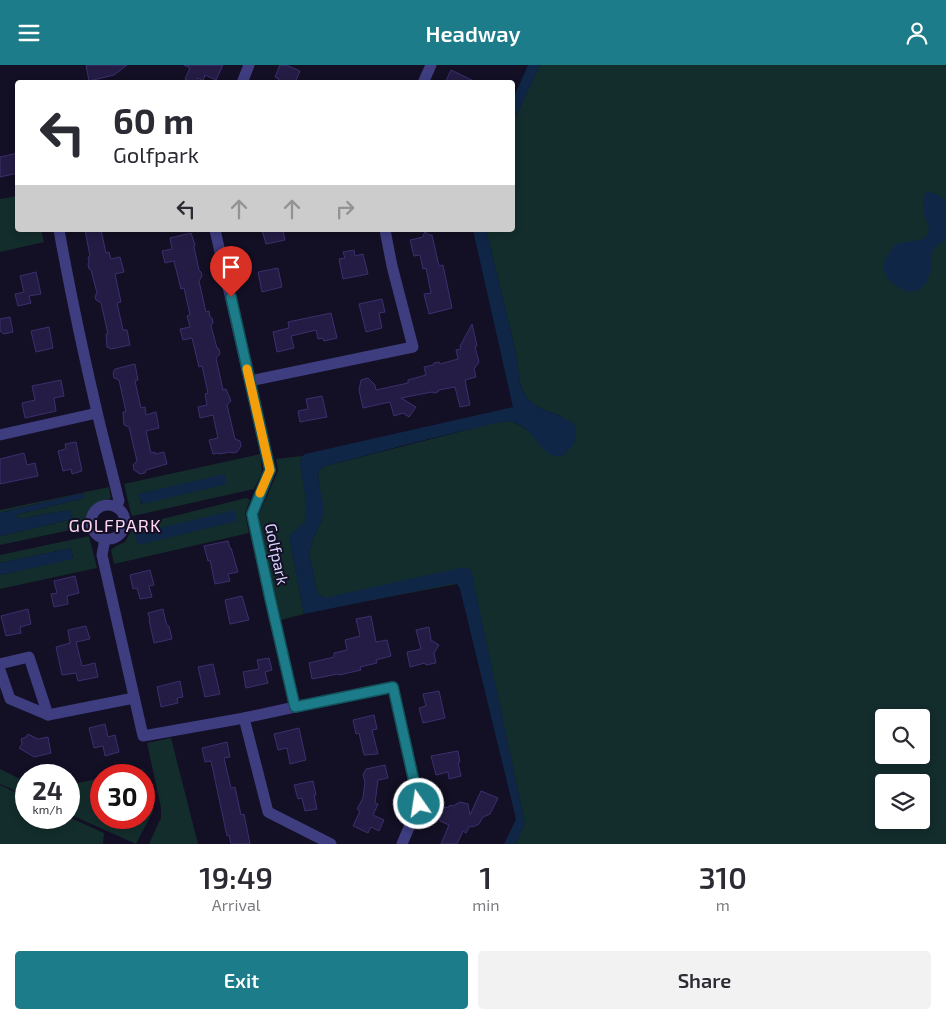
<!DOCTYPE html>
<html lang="en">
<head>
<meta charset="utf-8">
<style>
  :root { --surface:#fff; --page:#f2f2f3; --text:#2b2b33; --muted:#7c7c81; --accent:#1d7c89 }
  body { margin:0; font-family:"Exo 2",sans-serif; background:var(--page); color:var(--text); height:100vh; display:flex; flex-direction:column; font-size:19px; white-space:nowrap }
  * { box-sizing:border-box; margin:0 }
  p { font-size:16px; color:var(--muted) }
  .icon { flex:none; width:28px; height:28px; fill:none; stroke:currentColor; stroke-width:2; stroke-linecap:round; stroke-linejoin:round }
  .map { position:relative; height:779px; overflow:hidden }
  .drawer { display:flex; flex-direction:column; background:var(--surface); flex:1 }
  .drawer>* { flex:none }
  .top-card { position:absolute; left:15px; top:15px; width:500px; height:152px; border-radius:5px; box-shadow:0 2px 8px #0003; background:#fff; color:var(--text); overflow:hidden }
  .buttons { position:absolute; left:875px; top:644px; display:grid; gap:10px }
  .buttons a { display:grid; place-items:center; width:55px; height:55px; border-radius:5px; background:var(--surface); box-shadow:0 2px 8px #0003; font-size:25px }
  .speed { position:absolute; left:15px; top:699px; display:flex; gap:10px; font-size:25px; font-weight:700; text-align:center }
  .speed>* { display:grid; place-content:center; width:65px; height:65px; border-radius:50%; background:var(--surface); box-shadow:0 2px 8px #0003; line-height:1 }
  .speed small { font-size:12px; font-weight:400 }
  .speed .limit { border:8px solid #d22; background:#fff; color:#111 }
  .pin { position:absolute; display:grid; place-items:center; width:42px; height:42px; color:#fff; margin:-51px -21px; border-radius:50% 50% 50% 0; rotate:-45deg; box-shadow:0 0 5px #0007 }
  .pin .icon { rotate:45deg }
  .me { position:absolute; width:55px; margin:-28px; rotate:347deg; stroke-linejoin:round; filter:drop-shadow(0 0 4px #0008) }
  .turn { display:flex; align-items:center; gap:18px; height:105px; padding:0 15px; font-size:22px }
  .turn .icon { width:65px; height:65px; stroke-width:2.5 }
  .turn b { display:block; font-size:35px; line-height:42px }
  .lanes { display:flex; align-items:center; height:48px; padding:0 15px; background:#0003; justify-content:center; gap:25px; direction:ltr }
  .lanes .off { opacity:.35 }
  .eta { display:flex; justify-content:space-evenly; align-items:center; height:85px; text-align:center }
  .eta b { font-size:30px; font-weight:600; line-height:35px }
  .action { display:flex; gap:10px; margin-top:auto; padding:10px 15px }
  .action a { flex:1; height:58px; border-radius:5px; background:var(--accent); color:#fff; font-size:20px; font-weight:600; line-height:58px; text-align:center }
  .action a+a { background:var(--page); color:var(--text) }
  header { display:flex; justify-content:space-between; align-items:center; height:65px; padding:0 15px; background:var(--accent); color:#fff; font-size:22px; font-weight:600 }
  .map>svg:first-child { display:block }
  .green { fill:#132d2c; fill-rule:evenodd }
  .water { fill:#102647 }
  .building { fill:#241c44; stroke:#3b306f }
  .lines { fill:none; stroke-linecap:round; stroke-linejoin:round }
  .street { stroke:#3e3d80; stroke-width:11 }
  .route-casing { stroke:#135159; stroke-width:12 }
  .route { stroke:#1d7c89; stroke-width:9 }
  .slow { stroke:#f59e0b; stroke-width:9 }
  .labels { text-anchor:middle; stroke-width:4; stroke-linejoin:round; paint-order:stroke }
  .street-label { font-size:16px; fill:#d8d4fd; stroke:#130f24 }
  .neighbourhood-label { font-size:18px; letter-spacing:1px; fill:#fdd6ef; stroke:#130f24 }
</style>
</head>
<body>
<header><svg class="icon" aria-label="menu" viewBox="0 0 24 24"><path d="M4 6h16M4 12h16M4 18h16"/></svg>Headway<svg class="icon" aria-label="person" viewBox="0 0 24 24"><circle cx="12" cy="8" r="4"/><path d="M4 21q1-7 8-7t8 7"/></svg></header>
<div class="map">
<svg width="946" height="779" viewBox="0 0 946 779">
  <rect width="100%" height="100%" fill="#130f24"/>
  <g class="green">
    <path d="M540,0h406v779h-431l10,-20 -52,-243 -148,28 -1,-11 -7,-5 -8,-41 5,-16 8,-16 -4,-49 7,-5 169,-43 17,-2 9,4 10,7 3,4 28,21 9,-9 6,-9 -15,-23 -14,-5 -11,-5 -10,-9 -5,-9 -6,-39 -29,-119h26l1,-108zM884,652h37v38h-37zM884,718h37v37h-37z"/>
    <polygon points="17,131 18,165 41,165 44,177 0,187 0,134"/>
    <path d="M260,389l2,19 -8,16 -121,27 -2,-2 -7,-30zM225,410l-84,29 -2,-10z"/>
    <path d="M303,391l-2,2 -1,6c2,12 11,49 4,59 -3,5 -10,9 -15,13l15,78 -23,6 -23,-104 20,-45 -2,-12z"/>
    <path d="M109,422l2,11c-20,7 -22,7 -26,29l-85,18v-9l73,-17 -4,-9 -50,9 -4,-4 69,-17 -1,-5 -83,20v-3z"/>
    <polygon points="246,433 250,435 245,448 249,468 114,499 111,485 116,481 125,477 134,461"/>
    <polygon points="89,471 97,503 0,524 0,510 73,493 71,483 0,498 0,490"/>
    <polygon points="171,673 198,779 149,779 161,753 161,743 147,678"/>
    <polygon points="0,704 26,717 26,730 0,719"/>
    <polygon points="143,704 153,746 136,779 69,749 69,720 101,713 101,752 144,752 144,710 115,710"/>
    <polygon points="0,720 26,732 26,752 69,752 104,768 103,779 0,779"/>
  </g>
  <g class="water">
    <polygon points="528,0 540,0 513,57 513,34"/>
    <path d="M926,127c7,0 15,4 20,9v39l-9,5 -5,7c1,15 -3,43 -25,39 -11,-2 -25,-15 -23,-27 1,-7 8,-15 12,-20l28,-5 4,-6 1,-8c-7,-10 -8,-21 -3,-33z"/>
    <path d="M473,165h13l29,119 6,39 5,9 10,9 11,5 14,5 13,8c6,17 -1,21 -13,33 -4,-1 -8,-1 -11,-3 -15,-9 -19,-28 -37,-32 -9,-2 -29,4 -38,6 -50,11 -100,25 -150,38l-7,5 1,14 5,22 -2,13 -8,16 -5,16 8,41 7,5 140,-31 7,3 54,254 -10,20h-11l12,-25 -56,-230 -3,-5h-7l-146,30 -15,-78 16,-14 1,-23 -6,-35 1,-6 4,-4 208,-47z"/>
    <polygon points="225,409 227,419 142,439 138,429"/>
    <polygon points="83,428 84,433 15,450 19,454 69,445 73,454 0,471 0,448"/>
    <polygon points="235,445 237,456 138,480 135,469"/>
    <polygon points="71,483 73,494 0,510 0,498"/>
  </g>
  <g class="building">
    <polygon points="86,0 127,0 114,10 89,16"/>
    <polygon points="184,0 223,0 216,15 205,10 203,16 198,13 196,18 192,18 185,14 190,3"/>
    <polygon points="280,0 286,0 300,6 295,18 278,18 279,14 275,12"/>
    <polygon points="451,5 478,18 445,18"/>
    <polygon points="18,88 18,108 0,112 0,92"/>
    <polygon points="85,165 101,165 106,188 109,187 111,194 120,192 124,207 115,209 121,237 117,238 123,265 127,265 130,280 111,284 107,282 106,269 108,269 101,238 96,235 95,231 97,228 91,205 89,204 88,199 89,197 88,192 90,191"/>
    <polygon points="262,165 283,165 285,175 266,179"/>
    <polygon points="425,166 429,170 432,170 439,201 443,200 452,243 429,249 424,229 431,228 426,203 423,204 420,190 414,191 410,175 423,172"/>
    <polygon points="191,168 195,180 194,182 199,205 201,207 202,211 199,216 206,247 209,246 210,252 212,253 213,258 211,261 217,283 219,284 220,289 216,293 223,325 226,324 231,336 227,340 235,374 240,376 241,381 237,387 232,388 230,387 219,389 218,388 213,389 209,375 218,373 213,350 200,353 198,342 207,340 205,329 208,328 202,301 199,302 192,273 183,275 180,264 190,262 187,251 190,250 184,223 181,224 174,196 165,198 162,186 172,184 170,173"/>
    <polygon points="354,185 355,191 363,189 368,209 343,214 339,194 345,193 343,187"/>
    <polygon points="278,203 282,222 262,227 258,207"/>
    <polygon points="36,207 41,229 29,231 31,238 18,241 15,229 24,227 20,211"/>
    <polygon points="382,234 385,247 379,248 382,263 366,267 359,239"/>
    <polygon points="331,248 337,273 324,276 323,273 318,274 316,265 291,271 294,283 277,287 273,267 289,263 288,257"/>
    <polygon points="10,252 13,267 4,269 0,266 0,254"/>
    <polygon points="472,259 477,281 475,282 479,297 474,304 476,312 465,315 470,340 460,342 455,322 439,325 438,327 434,328 432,327 401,333 416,342 409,352 403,348 394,351 390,337 363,343 359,325 361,315 368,313 375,320 376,325 408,318 408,315 426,310 424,302 433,300 434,298 439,297 440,299 458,294 456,285 461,284 460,281"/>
    <polygon points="49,262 53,283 36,287 31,266"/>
    <polygon points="135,299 138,315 135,316 141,343 145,342 146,350 156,347 159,363 146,366 151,388 155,387 155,389 164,387 167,399 146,405 145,408 140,409 134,405 133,400 137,396 129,362 124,360 123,347 126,347 119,315 114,313 113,308 115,304"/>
    <polygon points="61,315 64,331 54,333 56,346 25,353 22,338 35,335 32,321"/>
    <polygon points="322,331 327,352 300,357 298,346 308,344 306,334"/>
    <polygon points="76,377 82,406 72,409 71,404 63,406 58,386 66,384 65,379"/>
    <polygon points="24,388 27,400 35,398 38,411 0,419 0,394"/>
    <polygon points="228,476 230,483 231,483 238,507 228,509 230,516 215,519 210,495 208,496 204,481"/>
    <polygon points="150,505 154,520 149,521 152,532 140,534 137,523 133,524 130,510"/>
    <polygon points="75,511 79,528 67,531 68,539 54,542 51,529 57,528 54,516"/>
    <polygon points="242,531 249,555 230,559 225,535"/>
    <polygon points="28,544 31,559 20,562 21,568 6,571 1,551"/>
    <polygon points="163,544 167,561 169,561 172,574 154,578 149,555 150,555 148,548"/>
    <polygon points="371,551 376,577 387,575 391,591 376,595 377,598 360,602 361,605 339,610 338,609 312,614 309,598 334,592 334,588 347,585 345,575 360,571 356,554"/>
    <polygon points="86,561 90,574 76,577 82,601 95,598 98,612 78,616 76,608 62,610 56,582 70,578 68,565"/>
    <polygon points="429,562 431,575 439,580 434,588 436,598 426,600 425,598 410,602 407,587 421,584 416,565"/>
    <polygon points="269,593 272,605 265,607 268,618 246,623 243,607 259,604 257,595"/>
    <polygon points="213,599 220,629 205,632 198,602"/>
    <polygon points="180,616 183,632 177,633 178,638 161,642 157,622"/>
    <polygon points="439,626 445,653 423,658 419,643 426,641 423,629"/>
    <polygon points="374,650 377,664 372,665 378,689 364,690 359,668 356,669 353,655"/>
    <polygon points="105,659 108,672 115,670 119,687 105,691 103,681 94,683 89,663"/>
    <polygon points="299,663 306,695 290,699 287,683 278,685 274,669"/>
    <polygon points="28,669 38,674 48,672 51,688 34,692 19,683 22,679 21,674 26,672"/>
    <polygon points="227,677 230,692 224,693 231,723 235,722 241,750 244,749 250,779 231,779 229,770 227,771 211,696 205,697 202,683"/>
    <polygon points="458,686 460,697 458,698 461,711 449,714 448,707 436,710 431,691"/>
    <polygon points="385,700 388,713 378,715 375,738 378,739 373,750 384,755 379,766 371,762 368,768 353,761 360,746 357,744 363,733 365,717 363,710 366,704"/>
    <polygon points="313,716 316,730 314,730 317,744 305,746 302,733 298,734 294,720"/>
    <polygon points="481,726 498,733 490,749 483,752 479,759 475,761 469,762 466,768 463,766 457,779 441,779 449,760 440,756 437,750 438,746 442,743 449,742 450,740 453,741 460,737 468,739 470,750"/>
  </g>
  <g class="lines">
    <g class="street">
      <polyline points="242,18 249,0"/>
      <polyline points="423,18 431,0"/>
      <path d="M59,165c11,61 24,122 38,182 7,30 15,59 22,89l-3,6"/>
      <polyline points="215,165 270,405 252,449 270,533 295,642"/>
      <polyline points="250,316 413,282 392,201 385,165"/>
      <polyline points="0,370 97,348"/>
      <circle cx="108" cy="457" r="17"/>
      <polyline points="105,474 102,490 143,671 244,653 295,642 393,622 419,739 402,779"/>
      <polyline points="0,599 29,592 48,650"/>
      <polyline points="0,605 10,634 48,650 134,633"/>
      <polyline points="244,653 268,747 331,779"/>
    </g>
  </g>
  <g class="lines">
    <g class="route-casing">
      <polyline id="route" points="231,232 270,405 252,449 270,533 295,642 393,622 419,739"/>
    </g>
    <use href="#route" class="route"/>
    <polyline class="slow" points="247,304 270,405 260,428"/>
  </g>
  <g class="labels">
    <g class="street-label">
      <text transform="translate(277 489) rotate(78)" y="6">Golfpark</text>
    </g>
    <g class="neighbourhood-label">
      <text x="115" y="467">GOLFPARK</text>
    </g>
  </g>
</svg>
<div class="buttons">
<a><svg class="icon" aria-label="search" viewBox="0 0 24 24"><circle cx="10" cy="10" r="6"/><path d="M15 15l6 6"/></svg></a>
<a><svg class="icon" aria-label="layers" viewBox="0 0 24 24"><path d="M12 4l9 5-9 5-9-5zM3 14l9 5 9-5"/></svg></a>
</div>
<div class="speed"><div>24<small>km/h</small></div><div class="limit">30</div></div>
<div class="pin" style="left:231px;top:232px;background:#d93025"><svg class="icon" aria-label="arrive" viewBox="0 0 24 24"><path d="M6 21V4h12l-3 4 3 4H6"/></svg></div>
<svg class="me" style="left:419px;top:739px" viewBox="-20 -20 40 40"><circle r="17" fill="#1d7c89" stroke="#fff" stroke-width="3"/><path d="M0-11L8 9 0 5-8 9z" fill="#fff"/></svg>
<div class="top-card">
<div class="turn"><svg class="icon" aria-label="left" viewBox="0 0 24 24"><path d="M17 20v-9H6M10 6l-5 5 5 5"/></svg><div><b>60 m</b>Golfpark</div></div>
<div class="lanes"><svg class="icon" aria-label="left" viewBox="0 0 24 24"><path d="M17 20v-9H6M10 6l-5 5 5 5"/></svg><svg class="icon off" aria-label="ahead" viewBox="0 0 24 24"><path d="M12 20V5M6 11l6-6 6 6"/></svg><svg class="icon off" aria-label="ahead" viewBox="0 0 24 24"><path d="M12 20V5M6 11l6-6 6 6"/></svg><svg class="icon off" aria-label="right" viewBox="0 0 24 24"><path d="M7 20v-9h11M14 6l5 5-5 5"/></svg></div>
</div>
</div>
<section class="drawer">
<div class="eta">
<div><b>19:49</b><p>Arrival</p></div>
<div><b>1</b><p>min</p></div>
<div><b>310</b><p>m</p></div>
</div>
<div class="action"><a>Exit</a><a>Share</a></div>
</section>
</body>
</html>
